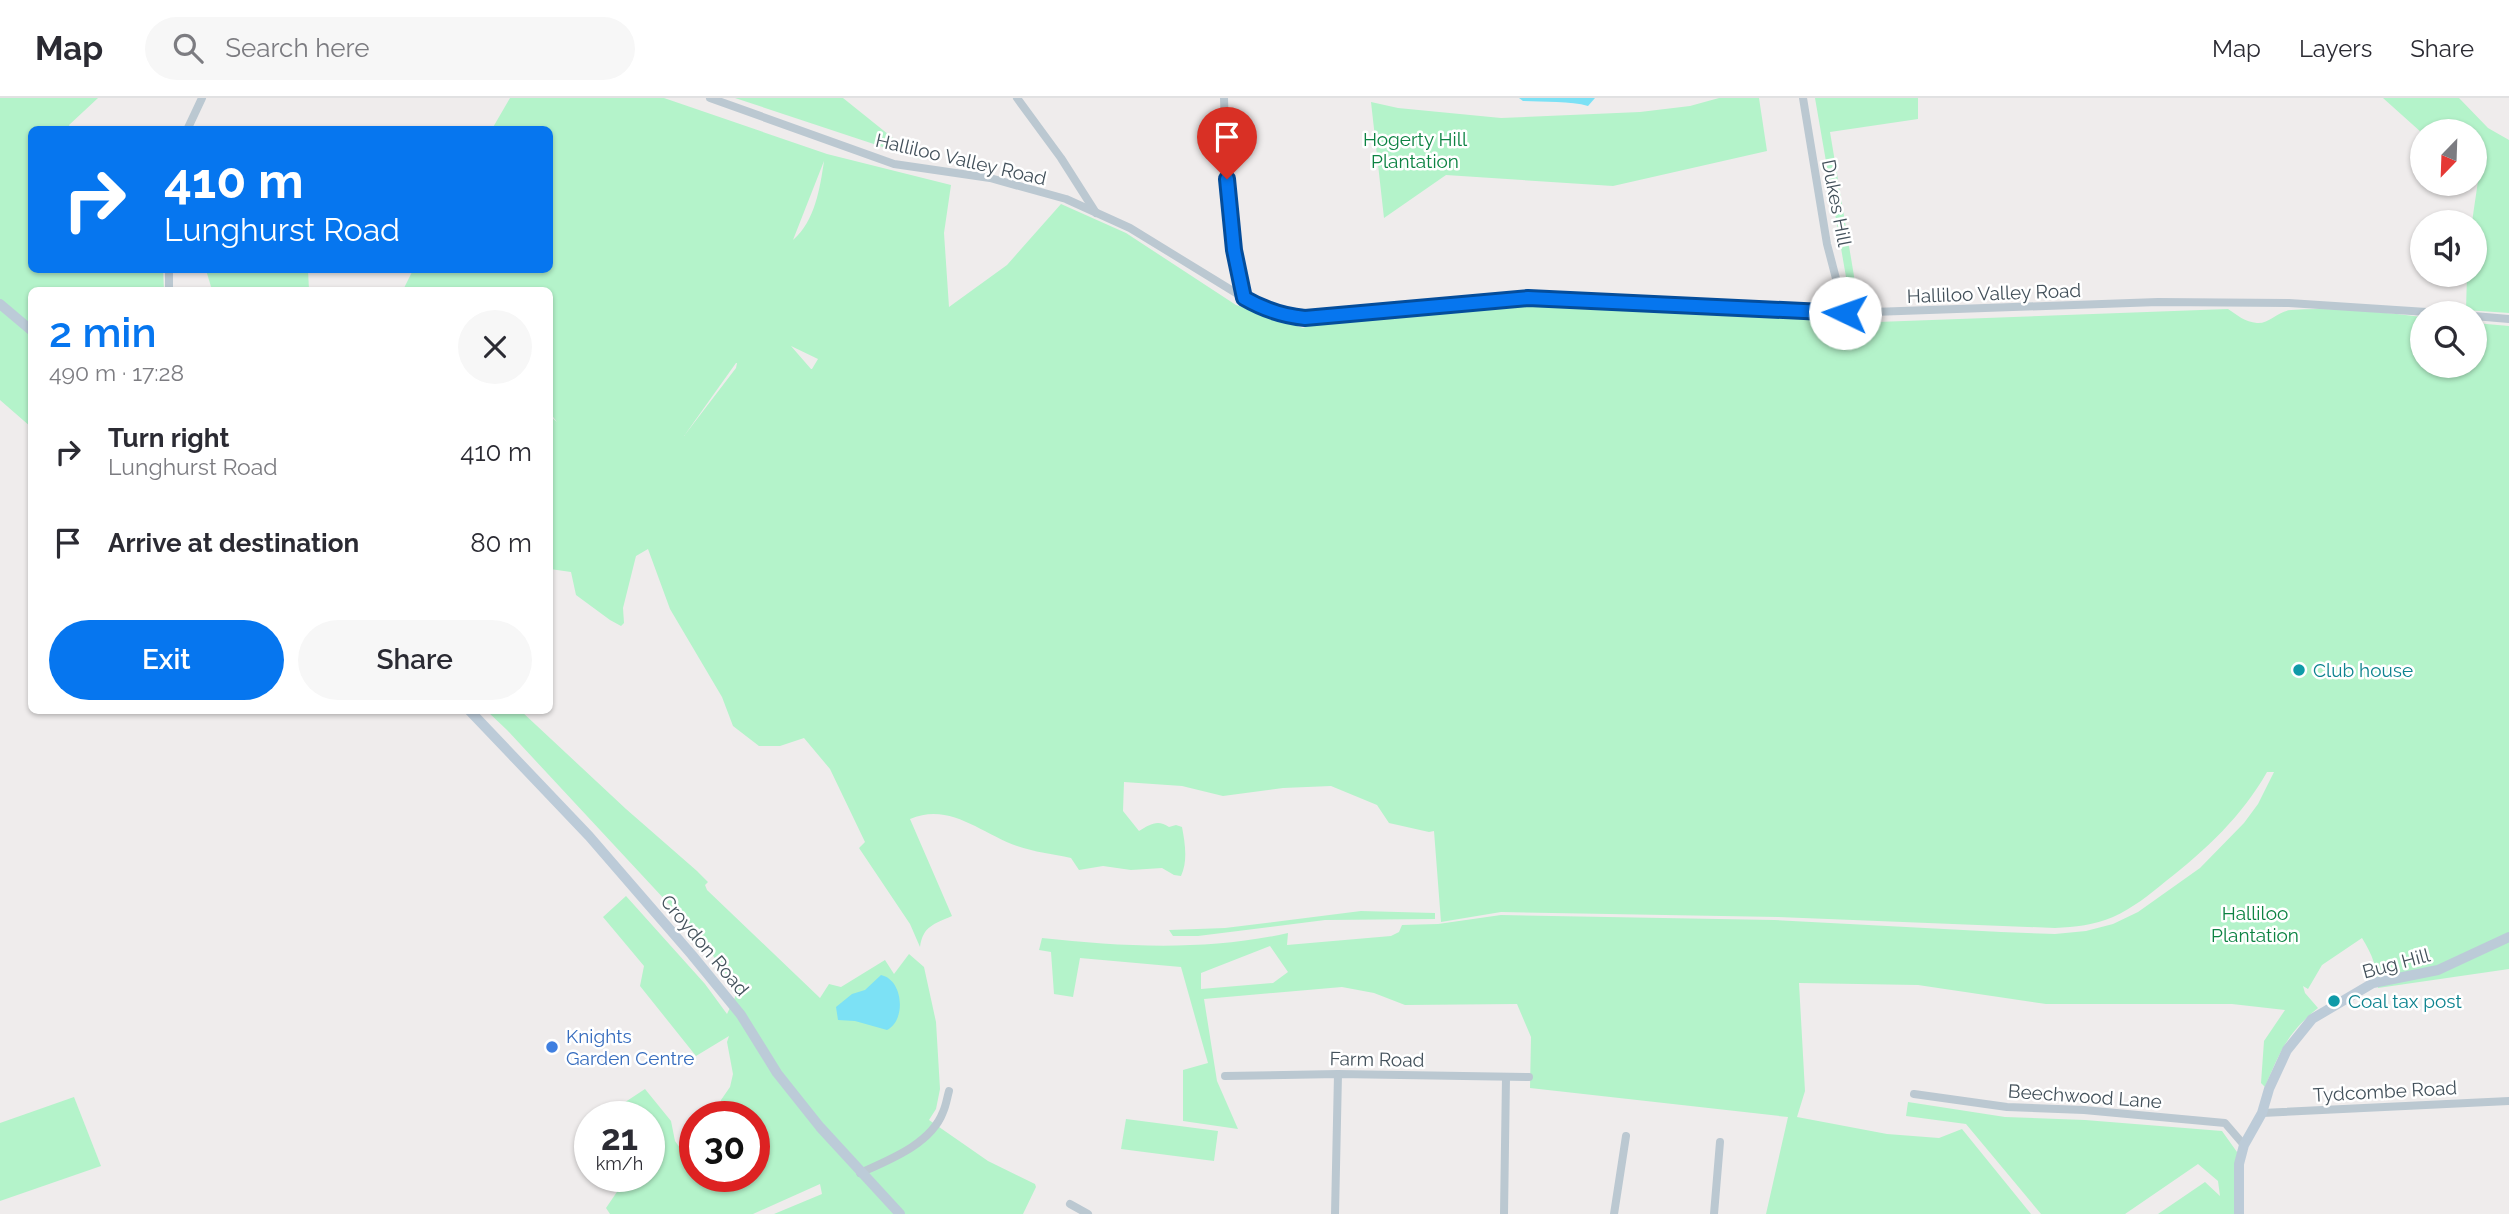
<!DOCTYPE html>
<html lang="en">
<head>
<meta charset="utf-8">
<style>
  :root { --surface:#fff; --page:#f7f7f7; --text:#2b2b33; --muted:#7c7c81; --line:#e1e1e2; --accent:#0676ef }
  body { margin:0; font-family:Raleway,sans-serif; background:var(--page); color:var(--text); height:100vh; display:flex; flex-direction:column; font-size:26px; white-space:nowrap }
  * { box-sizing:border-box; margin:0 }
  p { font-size:23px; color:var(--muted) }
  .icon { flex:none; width:38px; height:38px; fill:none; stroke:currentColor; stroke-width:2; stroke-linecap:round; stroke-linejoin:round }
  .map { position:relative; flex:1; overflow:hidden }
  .details { position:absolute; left:28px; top:189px; width:525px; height:427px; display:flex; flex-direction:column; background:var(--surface); border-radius:10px; box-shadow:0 2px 5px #0004 }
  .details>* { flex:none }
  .hud { position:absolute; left:28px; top:28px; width:525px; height:147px; border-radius:10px; box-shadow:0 2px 5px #0004; background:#0676ef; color:#fff; overflow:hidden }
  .needle { width:46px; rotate:203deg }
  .controls { position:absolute; left:2410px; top:21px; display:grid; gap:14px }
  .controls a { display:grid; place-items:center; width:77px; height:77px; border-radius:50%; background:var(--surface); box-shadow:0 2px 5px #0004; font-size:35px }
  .speed { position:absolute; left:574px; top:1003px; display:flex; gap:14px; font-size:35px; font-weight:700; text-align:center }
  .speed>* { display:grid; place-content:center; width:91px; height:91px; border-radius:50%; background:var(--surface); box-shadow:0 2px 5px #0004; line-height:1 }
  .speed small { font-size:18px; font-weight:400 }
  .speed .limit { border:10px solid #d22; background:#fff; color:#111 }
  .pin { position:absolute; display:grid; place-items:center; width:60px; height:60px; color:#fff; margin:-72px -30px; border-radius:50% 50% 50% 0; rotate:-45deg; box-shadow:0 0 7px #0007 }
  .pin .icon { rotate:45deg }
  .me { position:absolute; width:77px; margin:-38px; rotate:273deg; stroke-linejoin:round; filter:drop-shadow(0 0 5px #0008) }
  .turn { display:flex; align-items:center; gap:24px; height:147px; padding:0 21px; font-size:32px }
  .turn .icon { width:91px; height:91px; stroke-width:2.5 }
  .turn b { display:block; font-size:49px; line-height:60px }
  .round { display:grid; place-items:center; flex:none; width:74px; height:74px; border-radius:37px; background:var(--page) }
  .summary { display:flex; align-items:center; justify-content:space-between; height:119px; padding:0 21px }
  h1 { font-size:42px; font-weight:600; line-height:52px; color:var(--accent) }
  .action { display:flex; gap:14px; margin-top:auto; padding:14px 21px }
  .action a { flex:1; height:80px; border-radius:42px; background:var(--accent); color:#fff; font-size:28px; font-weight:600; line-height:80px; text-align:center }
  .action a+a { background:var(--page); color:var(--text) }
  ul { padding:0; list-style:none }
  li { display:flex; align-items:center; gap:21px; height:91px; padding:0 21px }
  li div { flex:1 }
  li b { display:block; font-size:26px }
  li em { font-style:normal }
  header { display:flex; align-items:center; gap:42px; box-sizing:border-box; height:98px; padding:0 35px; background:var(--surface); border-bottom:2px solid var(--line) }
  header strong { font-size:33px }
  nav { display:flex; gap:38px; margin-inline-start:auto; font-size:24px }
  .search { width:490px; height:63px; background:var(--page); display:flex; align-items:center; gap:18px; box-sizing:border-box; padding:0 24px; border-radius:38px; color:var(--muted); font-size:26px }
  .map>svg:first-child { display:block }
  .green { fill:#b4f3ca; fill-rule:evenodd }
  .water { fill:#7ce1f5 }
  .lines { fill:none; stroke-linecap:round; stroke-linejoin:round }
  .street { stroke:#bbc8d1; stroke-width:8 }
  .secondary { stroke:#bccbd8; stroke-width:10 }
  .route-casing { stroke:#044d9b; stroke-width:18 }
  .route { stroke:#0676ef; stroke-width:12 }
  .culture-dot { fill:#0f9aa8; stroke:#fff; stroke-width:2.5 }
  .shop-dot { fill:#3f7fe0; stroke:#fff; stroke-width:2.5 }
  .labels { text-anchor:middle; stroke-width:5; stroke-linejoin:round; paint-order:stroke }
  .park-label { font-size:19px; fill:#0d8343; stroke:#fff }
  .street-label { font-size:19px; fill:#43515b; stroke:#fff }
  .culture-label { font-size:19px; fill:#0d838f; stroke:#fff; text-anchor:start }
  .shop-label { font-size:19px; fill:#366cbe; stroke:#fff; text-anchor:start }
</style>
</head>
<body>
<header>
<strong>Map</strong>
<div class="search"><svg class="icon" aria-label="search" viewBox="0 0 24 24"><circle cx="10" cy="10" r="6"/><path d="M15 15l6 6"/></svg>Search here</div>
<nav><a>Map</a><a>Layers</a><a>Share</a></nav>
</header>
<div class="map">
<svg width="2509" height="1116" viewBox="0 0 2509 1116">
  <rect width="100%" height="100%" fill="#efecec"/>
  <g class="green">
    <polygon points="0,0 98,0 69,27 71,31 32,32 32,172 163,172 164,192 32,192 31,329 0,302"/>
    <path d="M510,0h154l163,56 124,31 -7,48 5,74 58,-42 54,-61 65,29 110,72 67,23 14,-5 210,-18 227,9 96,9 378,-14c9,6 17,13 29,14 12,1 21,-12 34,-13 43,-3 89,2 131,7v49h52l1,-43 34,3v643l-131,19c0,-19 -6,-34 -16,-50l-40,27 -14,24 -5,-3 2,7 13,15c-31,25 -38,44 -53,79l-4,-4 3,-42 21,-31 -53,-6h-186l-128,-19 -119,-2 6,108 -8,26 90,17 52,4 23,-9 69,85h-265l22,-97 -258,-29 1,-51 -14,-33 -112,1 -31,-12 -32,-6 -138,12 13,82 21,48 -55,-8v-51l25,-7 -27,-96 -101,-9 -7,39 -19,-3 -3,-42 -12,-2 3,-12c82,9 165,13 246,-5l-1,12 104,-9 8,-4 3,-7 36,-1 63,-9 273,5 227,12 54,2 31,-3 27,-7 25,-12 62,-44 44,-45 14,-19 16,-32h-7c-25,44 -61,78 -101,109 -17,14 -33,27 -53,36 -19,8 -38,10 -58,11l-277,-11 -277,-5 -60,10 -7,-91 -5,1 -40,-9 -12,-18 -46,-19 -48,2 -60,8 -41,-10 -58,-4 -1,29 16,20c11,-7 19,-12 30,-4l7,-2 6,2c3,16 6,34 -1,49l-7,-1 -12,-7 -31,2 -28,-4 -24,4 -8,-12c-18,-4 -37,-6 -54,-12 -37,-13 -67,-44 -107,-27l42,97c-18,8 -29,10 -32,31l-10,-23 -51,-76 6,-6 -35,-73 -26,-31 -24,8h-21l-26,-20 -11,-29 -52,-88 -22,-60 -12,7 -13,52 1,15 -3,3 -11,-6 -34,-25 -5,-23 -21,-3v-153l7,6 -7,-9v-123l-16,-1v1h-131l10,-20h137v-140l-58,-1zM824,63c-4,27 -9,60 -31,79zM791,248l27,13 -6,10h-1zM737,265l-1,5 -52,68 52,-73zM1270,848l18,26 -15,11 -72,6v-16z"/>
    <polygon points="735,0 843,0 919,61"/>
    <polygon points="1719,0 1759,0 1767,53 1613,88 1446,77 1384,120 1371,4 1398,10 1501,20 1640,14 1690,8"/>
    <polygon points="1815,0 1918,0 1918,21 1830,34 1858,202 1850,202"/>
    <polygon points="2383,0 2459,0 2488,30 2509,42 2509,215 2466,212 2467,177 2474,177 2474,124 2472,124 2478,83 2475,80 2474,33 2422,35"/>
    <polygon points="206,172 308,172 309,192 212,192"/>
    <polygon points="487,613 521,613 626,711 697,773 708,784 705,787 707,792 820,900 829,886 841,889 885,862 894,876 909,856 924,869 936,924 940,991 936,1011 929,1022 988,1063 1035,1086 1036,1089 1023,1116 774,1116 822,1096 820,1086 753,1116 610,1116 606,1110 623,1085 622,1078 649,1078 649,1018 604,1018 645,991 671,1023 675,1043 680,1050 695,1060 695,1078 754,1078 754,1018 718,1018 721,1002 730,989 733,976 727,944 729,938 696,958 640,888 644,868 603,819 626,798 705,886 727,916 738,893 709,852 680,818 507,632"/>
    <polygon points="1361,813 1435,815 1435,821 1325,822 1198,838 1173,838 1169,832 1225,830"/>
    <polygon points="74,999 101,1068 0,1103 0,1025"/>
    <polygon points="1908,1004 2005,1019 2085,1022 2222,1033 2237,1054 2237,1116 2158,1116 2205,1084 2220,1098 2218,1083 2198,1066 2125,1116 2041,1116 1966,1026 1906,1018"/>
    <polygon points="1126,1021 1218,1033 1214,1063 1121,1051"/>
  </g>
  <g class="water">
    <path d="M1519,0h76l-7,8c-17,-5 -46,-4 -65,-5z"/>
    <path d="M881,877c23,5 25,46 6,55l-32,-9 -17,-1 -2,-13 16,-13 13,-4z"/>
  </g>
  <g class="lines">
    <g class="street">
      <polyline points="710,0 894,66 990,80 1066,101 1130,130 1254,206 1276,215 1305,220 1528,200 1845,215 2158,204 2289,205 2442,215"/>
      <polyline points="1017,0 1061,60 1096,115"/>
      <path d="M1224,0c2,68 6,134 20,200"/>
      <polyline points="1803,0 1827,146 1845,215"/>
      <polyline points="187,32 202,0"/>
      <polyline points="169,192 169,172"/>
      <polyline points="2474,218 2509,221"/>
      <polyline points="1225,978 1338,976 1529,979"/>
      <polyline points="1914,996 2007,1009 2084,1012 2225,1025 2244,1047"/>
      <polyline points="2262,1015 2509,1003"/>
      <path d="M860,1075c29,-13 71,-29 83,-61 3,-6 4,-14 6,-21"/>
      <polyline points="1070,1106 1088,1116"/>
      <polyline points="1335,1116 1338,976"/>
      <polyline points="1504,1116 1506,979"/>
      <polyline points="1614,1116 1626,1038"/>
      <polyline points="1714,1116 1720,1044"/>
    </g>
    <g class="secondary">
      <polyline points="0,206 32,233"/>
      <polyline points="469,612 589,738 692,857 741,917 777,975 820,1029 900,1116"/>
      <polyline points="2239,1116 2239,1066 2244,1047 2262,1015 2269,991 2287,952 2312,921 2373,885 2438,872 2509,839"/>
    </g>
  </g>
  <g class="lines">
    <g class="route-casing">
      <path id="route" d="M1227,81l7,71 10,48c19,11 39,18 61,20l223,-20 317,15"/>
    </g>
    <use href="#route" class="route"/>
  </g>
  <g class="culture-dot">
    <circle cx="2299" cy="572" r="7"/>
    <circle cx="2334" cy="903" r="7"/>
  </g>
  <circle class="shop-dot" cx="552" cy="949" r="7"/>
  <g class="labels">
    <g class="park-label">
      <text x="1415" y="48">Hogerty Hill<tspan x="1415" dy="22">Plantation</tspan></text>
      <text x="2255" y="822">Halliloo<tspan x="2255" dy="22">Plantation</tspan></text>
    </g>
    <g class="street-label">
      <text transform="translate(961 61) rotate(13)" y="7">Halliloo Valley Road</text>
      <text transform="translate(1837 105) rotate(79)" y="7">Dukes Hill</text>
      <text transform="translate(1994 195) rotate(-2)" y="7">Halliloo Valley Road</text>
      <text transform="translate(705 847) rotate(50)" y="7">Croydon Road</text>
      <text transform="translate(2396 865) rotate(-15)" y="7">Bug Hill</text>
      <text transform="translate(1377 961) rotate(1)" y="7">Farm Road</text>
      <text transform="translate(2385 993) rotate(-3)" y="7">Tydcombe Road</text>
      <text transform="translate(2085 998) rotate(4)" y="7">Beechwood Lane</text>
    </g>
    <g class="culture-label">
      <text x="2313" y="579">Club house</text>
      <text x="2348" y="910">Coal tax post</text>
    </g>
    <g class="shop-label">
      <text x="566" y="945">Knights<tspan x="566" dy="22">Garden Centre</tspan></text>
    </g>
  </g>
</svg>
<div class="controls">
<a><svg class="needle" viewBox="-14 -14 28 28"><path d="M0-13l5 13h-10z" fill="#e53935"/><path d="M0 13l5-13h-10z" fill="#7c7c81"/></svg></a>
<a><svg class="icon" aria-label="sound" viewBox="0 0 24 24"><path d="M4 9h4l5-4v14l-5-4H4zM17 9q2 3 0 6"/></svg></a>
<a><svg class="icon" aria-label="search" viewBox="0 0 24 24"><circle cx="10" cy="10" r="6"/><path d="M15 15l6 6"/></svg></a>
</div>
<div class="speed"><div>21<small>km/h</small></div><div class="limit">30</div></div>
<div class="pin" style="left:1227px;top:81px;background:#d93025"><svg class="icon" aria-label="arrive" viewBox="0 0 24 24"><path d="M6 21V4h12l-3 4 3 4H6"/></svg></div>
<svg class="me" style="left:1845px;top:215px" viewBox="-20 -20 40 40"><circle r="19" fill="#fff"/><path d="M0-13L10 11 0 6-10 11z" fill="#0676ef"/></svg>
<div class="hud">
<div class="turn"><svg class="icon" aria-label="right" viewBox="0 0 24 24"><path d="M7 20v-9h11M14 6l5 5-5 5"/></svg><div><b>410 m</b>Lunghurst Road</div></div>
</div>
<section class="details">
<div class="summary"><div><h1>2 min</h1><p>490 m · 17:28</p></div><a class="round"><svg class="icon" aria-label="close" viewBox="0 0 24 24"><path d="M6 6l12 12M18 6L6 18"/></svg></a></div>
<ul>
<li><svg class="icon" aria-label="right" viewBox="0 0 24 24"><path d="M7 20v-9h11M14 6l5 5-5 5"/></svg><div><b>Turn right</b><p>Lunghurst Road</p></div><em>410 m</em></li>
<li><svg class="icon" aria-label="arrive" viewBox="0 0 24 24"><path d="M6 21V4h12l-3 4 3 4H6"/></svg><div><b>Arrive at destination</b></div><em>80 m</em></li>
</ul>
<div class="action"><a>Exit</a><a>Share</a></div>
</section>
</div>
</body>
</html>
